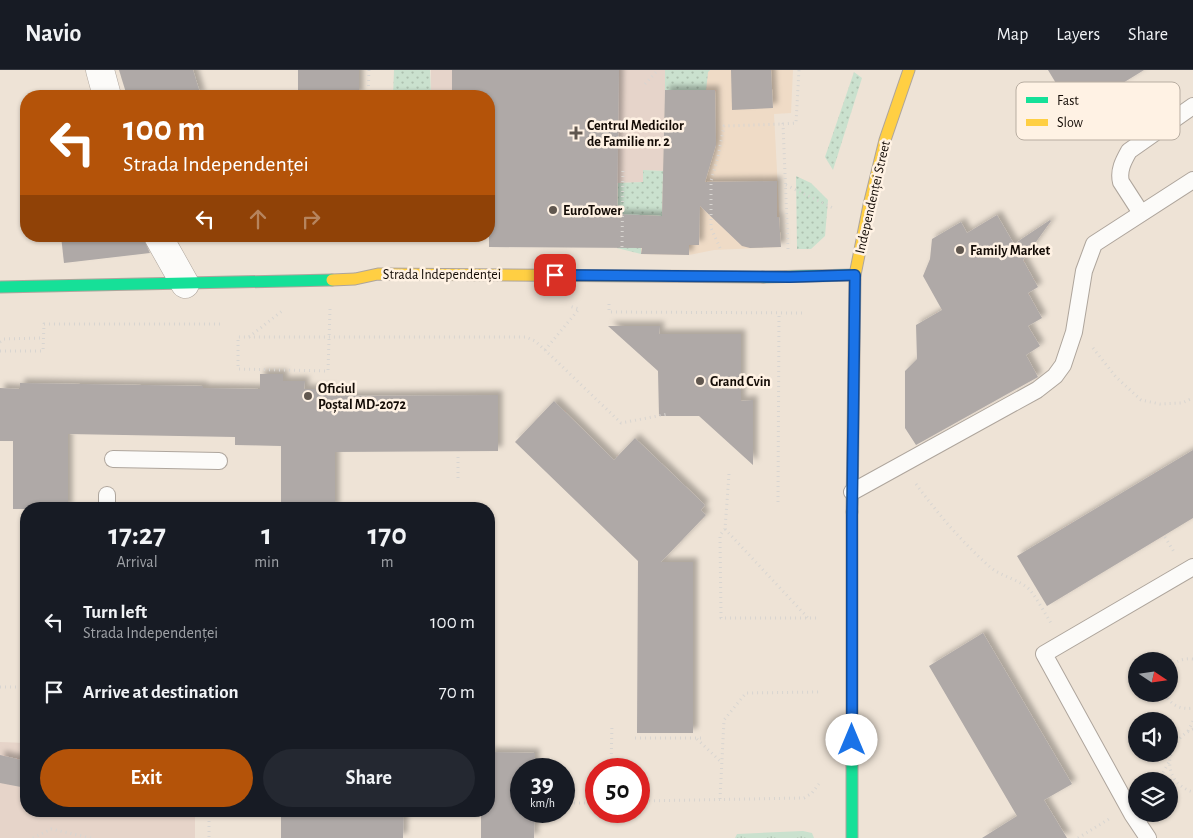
<!DOCTYPE html>
<html lang="en">
<head>
<meta charset="utf-8">
<style>
  :root { --surface:#171b24; --page:#242831; --text:#f1f3f6; --muted:#9ea1a6; --line:#363941; --accent:#b45309 }
  body { margin:0; font-family:"Alegreya Sans",sans-serif; background:var(--page); color:var(--text); height:100vh; display:flex; flex-direction:column; font-size:19px; white-space:nowrap }
  * { box-sizing:border-box; margin:0 }
  p { font-size:16px; color:var(--muted) }
  .icon { flex:none; width:28px; height:28px; fill:none; stroke:currentColor; stroke-width:2; stroke-linecap:round; stroke-linejoin:round }
  .map { position:relative; flex:1; overflow:hidden }
  .sheet { position:absolute; left:20px; top:432px; width:475px; height:315px; display:flex; flex-direction:column; background:var(--surface); border-radius:20px; box-shadow:0 1px 4px #0004 }
  .sheet>* { flex:none }
  .banner { position:absolute; left:20px; top:20px; width:475px; height:152px; border-radius:20px; box-shadow:0 1px 4px #0004; background:#b45309; color:#fff; overflow:hidden }
  .needle { width:32px; rotate:103deg }
  .tools { position:absolute; left:1128px; top:582px; display:grid; gap:10px }
  .tools a { display:grid; place-items:center; width:50px; height:50px; border-radius:50%; background:var(--surface); box-shadow:0 1px 4px #0004; font-size:25px }
  .speed { position:absolute; left:510px; top:688px; display:flex; gap:10px; font-size:25px; font-weight:700; text-align:center }
  .speed>* { display:grid; place-content:center; width:65px; height:65px; border-radius:50%; background:var(--surface); box-shadow:0 1px 4px #0004; line-height:1 }
  .speed small { font-size:12px; font-weight:400 }
  .speed .limit { border:8px solid #d22; background:#fff; color:#111 }
  .pin { position:absolute; display:grid; place-items:center; width:42px; height:42px; color:#fff; margin:-21px; border-radius:10px; box-shadow:0 2px 8px #0006 }
  .me { position:absolute; width:55px; margin:-28px; rotate:0deg; stroke-linejoin:round; filter:drop-shadow(0 0 4px #0008) }
  .turn { display:flex; align-items:center; gap:18px; height:105px; padding:0 20px; font-size:22px }
  .turn .icon { width:65px; height:65px; stroke-width:2.5 }
  .turn b { display:block; font-size:35px; line-height:42px }
  .lanes { display:flex; align-items:center; height:48px; padding:0 20px; background:#0003; justify-content:center; gap:25px; direction:ltr }
  .lanes .off { opacity:.35 }
  .eta { display:flex; justify-content:space-evenly; align-items:center; height:85px; text-align:center }
  .eta b { font-size:30px; font-weight:700; line-height:35px }
  .action { display:flex; gap:10px; margin-top:auto; padding:10px 20px }
  .action a { flex:1; height:58px; border-radius:30px; background:var(--accent); color:#fff; font-size:20px; font-weight:700; line-height:58px; text-align:center }
  .action a+a { background:var(--page); color:var(--text) }
  ul { padding:0; list-style:none }
  li { display:flex; align-items:center; gap:15px; height:70px; padding:0 20px }
  li div { flex:1 }
  li b { display:block; font-size:19px }
  li em { font-style:normal }
  header { display:flex; align-items:center; gap:30px; box-sizing:border-box; height:70px; padding:0 25px; background:var(--surface); border-bottom:1px solid var(--line) }
  header strong { font-size:24px }
  nav { display:flex; gap:28px; margin-inline-start:auto; font-size:18px }
  .map>svg:first-child { display:block }
  .built { fill:#efdbc6 }
  .education { fill:#e6d4c9 }
  .medical { fill:#e6d4ca }
  .grass { fill:url(#grass-tufts) }
  .park { fill:url(#park-dots) }
  .building { fill:#afa9a7; filter:url(#shadow) }
  .lines { fill:none; stroke-linecap:round; stroke-linejoin:round }
  .lane-casing { stroke:#aea59c; stroke-width:18 }
  .street-casing { stroke:#aea59c; stroke-width:29 }
  .fast-casing { stroke:#aea59c; stroke-width:13 }
  .slow-casing { stroke:#aea59c; stroke-width:13 }
  .path { stroke:#d8d5d1; stroke-width:3; stroke-dasharray:1 4; stroke-linecap:butt }
  .lane { stroke:#fcfbf9; stroke-width:16 }
  .street { stroke:#fcfbf9; stroke-width:28 }
  .fast { stroke:#16e098; stroke-width:11 }
  .slow { stroke:#ffcf43; stroke-width:11 }
  .route-casing { stroke:#114b97; stroke-width:12 }
  .route { stroke:#1a73e8; stroke-width:9 }
  .poi-dot { fill:#60574f; stroke:#fff2e4; stroke-width:2 }
  .labels { text-anchor:middle; stroke-width:5; stroke-linejoin:round; paint-order:stroke }
  .poi-label { font-size:14px; font-weight:bold; fill:#140c06; stroke:#fff2e4; text-anchor:start }
  .street-label { font-size:14px; fill:#140c06; stroke:#fff2e4 }
  .key { fill:#fff2e4; stroke:#b8ada1; stroke-width:1 }
  .key-label { font-size:14px; fill:#140c06 }
</style>
</head>
<body>
<header>
<strong>Navio</strong>
<nav><a>Map</a><a>Layers</a><a>Share</a></nav>
</header>
<div class="map">
<svg width="1193" height="768" viewBox="0 0 1193 768">
  <defs>
    <pattern id="grass-tufts" width="24" height="20" patternUnits="userSpaceOnUse" patternTransform="scale(1.25)"><rect width="24" height="20" fill="#cae1ce"/><path d="M3 7l-1-3M5 7V3M7 7l1-3M15 17l-1-3M17 17v-4M19 17l1-3" fill="none" stroke="#adc0af"/></pattern>
    <pattern id="park-dots" width="8" height="8" patternUnits="userSpaceOnUse" patternTransform="scale(1.25)"><rect width="8" height="8" fill="#cae1ce"/><path d="M2 2h.1M6 6h.1" fill="none" stroke="#adc0af" stroke-width="1.8" stroke-linecap="round"/></pattern>
    <filter id="shadow"><feDropShadow dx="4.5" dy="-4.5" stdDeviation="2.5" flood-color="#0004"/></filter>
  </defs>
  <rect width="100%" height="100%" fill="#eee3d6"/>
  <polygon class="built" points="710,0 793,0 791,43 774,44 781,177 714,180 689,185 641,184 642,145 662,145 665,20 706,20 708,2"/>
  <polygon class="education" points="0,672 26,673 26,741 195,741 195,768 0,768"/>
  <polygon class="medical" points="431,0 710,0 708,2 706,20 665,20 663,101 643,100 643,112 618,113 489,112 489,26 431,26"/>
  <polygon class="grass" points="803,761 812,763 814,768 735,768 737,764"/>
  <g class="park">
    <polygon points="394,0 430,0 431,26 393,26"/>
    <polygon points="665,0 710,0 708,2 706,20 665,20"/>
    <polygon points="854,2 862,8 833,100 825,87"/>
    <polygon points="643,100 663,101 662,146 642,145 641,184 617,178 618,113 643,112"/>
    <polygon points="796,106 811,113 828,130 825,166 811,179 797,179"/>
  </g>
  <g class="building">
    <polygon points="119,0 193,0 201,26 127,26"/>
    <rect x="298" y="0" width="61" height="26"/>
    <polygon points="452,0 619,0 617,144 662,146 665,20 715,20 716,75 705,112 777,111 777,147 779,147 781,177 750,178 742,176 700,136 699,175 689,175 689,185 641,184 642,178 489,177 489,26 452,26"/>
    <polygon points="731,0 771,0 773,38 732,40"/>
    <polygon points="1048,0 1144,0 1074,43"/>
    <polygon points="997,145 1014,174 1050,150 1051,151 1023,190 1038,217 1028,223 1042,248 1028,256 1040,276 1026,285 1038,307 916,375 905,358 905,301 917,289 916,255 942,240 923,206 930,189 932,169 961,152 967,163"/>
    <polygon points="61,166 142,166 150,183 64,193"/>
    <polygon points="608,256 660,256 659,264 741,264 741,331 753,330 753,395 699,346 659,346 658,301"/>
    <polygon points="260,304 283,304 283,311 305,311 304,319 331,319 331,326 498,325 498,381 335,382 335,439 281,439 281,376 235,375 235,367 68,364 68,439 13,439 13,371 0,371 0,318 20,319 20,313 203,316 203,318 260,319"/>
    <polygon points="554,331 614,390 635,368 705,435 701,440 706,445 661,492 693,492 693,663 637,663 638,491 515,372"/>
    <polygon points="1193,380 1193,448 1047,536 1017,486"/>
    <polygon points="983,563 1072,714 1044,730 1067,768 982,768 1017,746 929,596"/>
    <polygon points="489,682 535,683 535,699 521,699 521,741 535,741 534,768 481,768 481,741 489,741"/>
    <polygon points="0,685 26,691 26,718 0,713"/>
    <polygon points="281,741 404,741 403,768 281,768"/>
  </g>
  <g class="lines">
    <g class="lane-casing">
      <g id="lane">
        <path d="M1141,143l-20,-31c-3,-12 3,-22 8,-31l64,-45"/>
        <polyline points="113,389 219,391"/>
        <polyline points="852,422 1037,320 1055,306 1063,295 1074,262 1084,201 1094,174 1193,110"/>
        <polyline points="107,425 107,439"/>
        <polyline points="1148,768 1132,744 1044,584 1193,497"/>
      </g>
    </g>
    <g class="street-casing">
      <g id="street">
        <polyline points="100,0 107,26"/>
        <polyline points="158,166 185,214"/>
      </g>
    </g>
    <g class="fast-casing">
      <g id="fast">
        <polyline points="763,207 855,205"/>
        <polyline points="0,217 332,210"/>
        <polyline points="852,768 852,442"/>
      </g>
    </g>
    <g class="slow-casing">
      <g id="slow">
        <polyline points="332,210 355,209 378,204 763,207"/>
        <polyline points="852,442 855,205 869,135 885,70 909,0"/>
      </g>
    </g>
    <g class="path">
      <polyline points="645,14 658,0"/>
      <polyline points="251,26 251,19"/>
      <polyline points="368,26 369,0"/>
      <polyline points="786,115 833,138"/>
      <polyline points="394,166 396,175"/>
      <polyline points="193,167 365,167"/>
      <polyline points="622,177 623,98"/>
      <polyline points="720,178 711,158 711,111 718,87 724,56 783,54"/>
      <polyline points="788,179 783,54 796,53 799,0"/>
      <polyline points="609,234 609,242 806,243"/>
      <polyline points="330,239 328,301 238,299 238,267 526,267 535,271 545,280 621,353 668,344"/>
      <polyline points="249,267 282,241"/>
      <polyline points="0,272 4,269 43,268"/>
      <polyline points="1093,278 1116,307 1141,330 1160,334 1182,333 1193,328"/>
      <polyline points="545,280 579,239 569,236"/>
      <polyline points="0,281 43,281 44,254 220,254"/>
      <polyline points="729,404 725,459 720,465 721,548 819,548"/>
      <polyline points="458,408 458,387"/>
      <path d="M916,414c22,30 46,58 74,83 12,10 29,12 40,23 8,10 14,22 21,33"/>
      <polyline points="778,432 779,243"/>
      <polyline points="725,459 808,548"/>
      <polyline points="1165,467 1174,482"/>
      <path d="M1169,597c7,-6 14,-9 24,-8"/>
      <polyline points="0,617 26,617"/>
      <path d="M1165,624c6,11 15,16 28,14"/>
      <path d="M1193,659c-29,13 -33,53 0,63"/>
      <polyline points="1188,661 1193,651"/>
      <polyline points="635,668 703,668"/>
      <polyline points="697,669 720,691"/>
      <polyline points="611,699 612,654"/>
      <polyline points="1158,711 1169,692"/>
      <polyline points="720,729 724,650 746,623 819,622"/>
      <polyline points="639,731 804,728 812,723 819,714"/>
      <polyline points="564,733 592,733"/>
      <polyline points="209,741 209,768"/>
      <polyline points="33,768 51,759 91,768"/>
      <polyline points="1078,768 1109,749"/>
    </g>
    <use href="#lane" class="lane"/>
    <use href="#street" class="street"/>
    <use href="#fast" class="fast"/>
    <use href="#slow" class="slow"/>
  </g>
  <g class="lines">
    <g class="route-casing">
      <polyline id="route" points="555,205 790,207 855,205 852,447 852,670"/>
    </g>
    <use href="#route" class="route"/>
  </g>
  <g class="poi-dot">
    <path d="M573.5 55.5h5v5h5v5h-5v5h-5v-5h-5v-5h5z"/>
    <circle cx="553" cy="140" r="5"/>
    <circle cx="960" cy="180" r="5"/>
    <circle cx="700" cy="311" r="5"/>
    <circle cx="308" cy="326" r="5"/>
  </g>
  <g class="labels">
    <g class="poi-label">
      <text x="587" y="60">Centrul Medicilor<tspan x="587" dy="16">de Familie nr. 2</tspan></text>
      <text x="563" y="145">EuroTower</text>
      <text x="970" y="185">Family Market</text>
      <text x="710" y="316">Grand Cvin</text>
      <text x="318" y="323">Oficiul<tspan x="318" dy="16">Poștal MD-2072</tspan></text>
    </g>
    <g class="street-label">
      <text transform="translate(872 127) rotate(-77)" y="5">Independenței Street</text>
      <text x="442" y="209">Strada Independenței</text>
    </g>
  </g>
  <rect x="1016" y="12" width="164" height="58" rx="8" class="key"/>
  <rect x="1026" y="27" width="22" height="6" fill="#16e098"/>
  <rect x="1026" y="49" width="22" height="7" fill="#ffcf43"/>
  <g class="key-label">
    <text x="1057" y="35">Fast</text>
    <text x="1057" y="57">Slow</text>
  </g>
</svg>
<div class="tools">
<a><svg class="needle" viewBox="-14 -14 28 28"><path d="M0-13l5 13h-10z" fill="#e53935"/><path d="M0 13l5-13h-10z" fill="#9ea1a6"/></svg></a>
<a><svg class="icon" aria-label="sound" viewBox="0 0 24 24"><path d="M4 9h4l5-4v14l-5-4H4zM17 9q2 3 0 6"/></svg></a>
<a><svg class="icon" aria-label="layers" viewBox="0 0 24 24"><path d="M12 4l9 5-9 5-9-5zM3 14l9 5 9-5"/></svg></a>
</div>
<div class="speed"><div>39<small>km/h</small></div><div class="limit">50</div></div>
<div class="pin" style="left:555px;top:205px;background:#d93025"><svg class="icon" aria-label="arrive" viewBox="0 0 24 24"><path d="M6 21V4h12l-3 4 3 4H6"/></svg></div>
<svg class="me" style="left:852px;top:670px" viewBox="-20 -20 40 40"><circle r="19" fill="#fff"/><path d="M0-13L10 11 0 6-10 11z" fill="#1a73e8"/></svg>
<div class="banner">
<div class="turn"><svg class="icon" aria-label="left" viewBox="0 0 24 24"><path d="M17 20v-9H6M10 6l-5 5 5 5"/></svg><div><b>100 m</b>Strada Independenței</div></div>
<div class="lanes"><svg class="icon" aria-label="left" viewBox="0 0 24 24"><path d="M17 20v-9H6M10 6l-5 5 5 5"/></svg><svg class="icon off" aria-label="ahead" viewBox="0 0 24 24"><path d="M12 20V5M6 11l6-6 6 6"/></svg><svg class="icon off" aria-label="right" viewBox="0 0 24 24"><path d="M7 20v-9h11M14 6l5 5-5 5"/></svg></div>
</div>
<section class="sheet">
<div class="eta">
<div><b>17:27</b><p>Arrival</p></div>
<div><b>1</b><p>min</p></div>
<div><b>170</b><p>m</p></div>
</div>
<ul>
<li><svg class="icon" aria-label="left" viewBox="0 0 24 24"><path d="M17 20v-9H6M10 6l-5 5 5 5"/></svg><div><b>Turn left</b><p>Strada Independenței</p></div><em>100 m</em></li>
<li><svg class="icon" aria-label="arrive" viewBox="0 0 24 24"><path d="M6 21V4h12l-3 4 3 4H6"/></svg><div><b>Arrive at destination</b></div><em>70 m</em></li>
</ul>
<div class="action"><a>Exit</a><a>Share</a></div>
</section>
</div>
</body>
</html>
